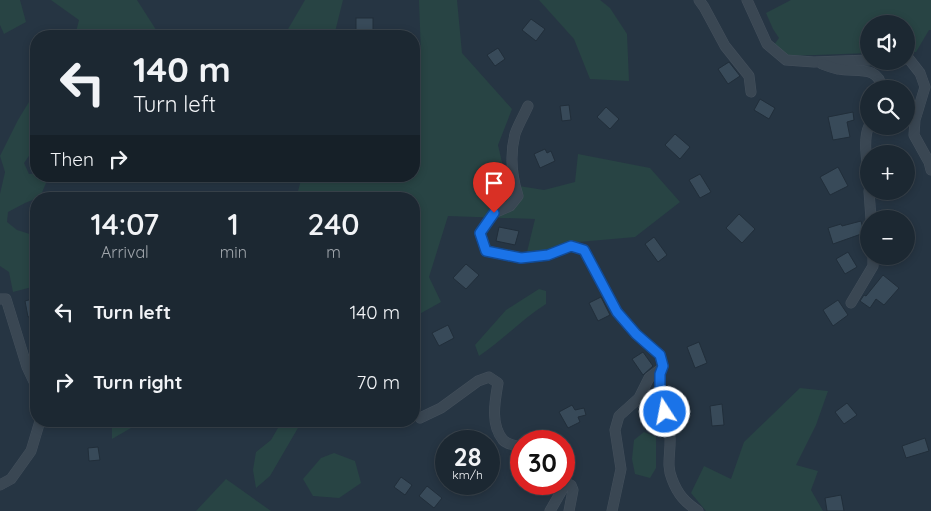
<!DOCTYPE html>
<html lang="en">
<head>
<meta charset="utf-8">
<style>
  :root { --surface:#1c2832; --page:#29343e; --text:#f1f3f6; --muted:#a0a6ac; --line:#3a444d }
  body { margin:0; font-family:Quicksand,sans-serif; background:var(--page); color:var(--text); height:100vh; display:flex; flex-direction:column; font-size:19px; white-space:nowrap }
  * { box-sizing:border-box; margin:0 }
  p { font-size:16px; color:var(--muted) }
  .icon { flex:none; width:28px; height:28px; fill:none; stroke:currentColor; stroke-width:2; stroke-linecap:round; stroke-linejoin:round }
  .map { position:relative; flex:1; overflow:hidden }
  .details { position:absolute; left:30px; top:192px; width:390px; height:235px; display:flex; flex-direction:column; background:var(--surface); border-radius:20px; box-shadow:0 2px 8px #0003,0 0 0 1px var(--line) }
  .details>* { flex:none }
  .guide { position:absolute; left:30px; top:30px; width:390px; height:152px; border-radius:20px; box-shadow:0 2px 8px #0003,0 0 0 1px var(--line); background:#1c2832; color:var(--text); overflow:hidden }
  .buttons { position:absolute; left:860px; top:15px; display:grid; gap:10px }
  .buttons a { display:grid; place-items:center; width:55px; height:55px; border-radius:50%; background:var(--surface); box-shadow:0 2px 8px #0003,0 0 0 1px var(--line); font-size:25px }
  .speed { position:absolute; left:435px; top:430px; display:flex; gap:10px; font-size:25px; font-weight:700; text-align:center }
  .speed>* { display:grid; place-content:center; width:65px; height:65px; border-radius:50%; background:var(--surface); box-shadow:0 2px 8px #0003,0 0 0 1px var(--line); line-height:1 }
  .speed small { font-size:12px; font-weight:400 }
  .speed .limit { border:8px solid #d22; background:#fff; color:#111 }
  .pin { position:absolute; display:grid; place-items:center; width:42px; height:42px; color:#fff; margin:-51px -21px; border-radius:50% 50% 50% 0; rotate:-45deg; box-shadow:0 0 5px #0007 }
  .pin .icon { rotate:45deg }
  .me { position:absolute; width:55px; margin:-28px; rotate:349deg; stroke-linejoin:round; filter:drop-shadow(0 0 4px #0008) }
  .turn { display:flex; align-items:center; gap:18px; height:105px; padding:0 20px; font-size:22px }
  .turn .icon { width:65px; height:65px; stroke-width:2.5 }
  .turn b { display:block; font-size:35px; line-height:42px }
  .then { display:flex; align-items:center; height:48px; padding:0 20px; background:#0003; gap:10px; font-size:19px }
  .eta { display:flex; justify-content:space-evenly; align-items:center; height:85px; text-align:center }
  .eta b { font-size:30px; font-weight:600; line-height:35px }
  ul { padding:0; list-style:none }
  li { display:flex; align-items:center; gap:15px; height:70px; padding:0 20px }
  li div { flex:1 }
  li b { display:block; font-size:19px }
  li em { font-style:normal }
  .map>svg:first-child { display:block }
  .green { fill:#284444 }
  .building { fill:#384a59; stroke:#212e3a }
  .lines { fill:none; stroke-linecap:round; stroke-linejoin:round }
  .street-casing { stroke:#44505c; stroke-width:11 }
  .street { stroke:#3a4753; stroke-width:10 }
  .route-casing { stroke:#114b97; stroke-width:12 }
  .route { stroke:#1a73e8; stroke-width:9 }
</style>
</head>
<body>
<div class="map">
<svg width="931" height="511" viewBox="0 0 931 511">
  <rect width="100%" height="100%" fill="#263543"/>
  <g class="green">
    <polygon points="0,0 20,0 26,22 4,34 0,25"/>
    <polygon points="51,0 137,0 160,36 75,36 79,20"/>
    <polygon points="305,0 343,0 334,36 284,36"/>
    <polygon points="419,0 457,0 462,53 512,109 498,145 507,184 544,190 575,182 578,154 650,168 680,202 635,237 567,243 552,249 527,252 535,219 448,216 429,277 441,302 414,317 414,199 319,199 298,191 302,176 414,176 414,56 421,53"/>
    <polygon points="539,0 600,0 610,8 627,34 629,81 590,79 574,39"/>
    <polygon points="791,0 931,0 931,30 929,30 916,52 906,52 906,24 869,24 869,53 789,56 774,45 779,38 773,29 766,13"/>
    <polygon points="36,83 36,146 24,163 29,174 36,174 36,176 49,176 40,197 25,203 8,212 7,222 17,230 36,236 36,286 13,292 9,272 0,266 0,194 5,172 0,156 18,120 35,92"/>
    <path d="M539,289l7,2v13c-24,15 -43,36 -67,52l-4,-11 31,-35z"/>
    <polygon points="800,388 828,391 816,425 796,465 818,471 811,490 823,511 706,511 691,493 704,466 731,479 744,442"/>
    <polygon points="112,421 143,421 112,439"/>
    <polygon points="282,421 302,421 270,476 256,488 253,470 256,452 271,440"/>
    <polygon points="644,432 656,437 656,468 650,478 635,474 632,459 634,440"/>
    <polygon points="334,453 355,461 361,483 339,498 313,496 303,479 321,458"/>
    <polygon points="226,479 271,511 272,511 196,511"/>
  </g>
  <g class="building">
    <rect x="356" y="18" width="17" height="18"/>
    <polygon points="531,19 545,29 536,41 522,30"/>
    <polygon points="498,48 505,59 495,66 487,55"/>
    <polygon points="729,62 740,76 728,84 718,69"/>
    <polygon points="760,99 775,108 769,119 754,110"/>
    <polygon points="569,105 571,120 562,121 560,106"/>
    <polygon points="606,107 619,119 610,129 597,117"/>
    <polygon points="853,112 854,120 847,122 850,137 833,140 828,117"/>
    <polygon points="675,134 690,147 680,159 665,145"/>
    <polygon points="545,149 547,153 551,151 555,161 540,168 534,154"/>
    <polygon points="838,167 848,186 830,195 820,177"/>
    <polygon points="700,174 711,192 700,198 689,180"/>
    <polygon points="739,214 755,229 742,243 726,228"/>
    <polygon points="861,221 864,233 833,244 828,228 841,224 842,226"/>
    <polygon points="499,227 519,231 515,245 496,241"/>
    <polygon points="654,237 667,255 658,262 645,244"/>
    <polygon points="848,252 857,267 845,274 836,259"/>
    <polygon points="466,264 479,275 466,289 453,278"/>
    <polygon points="883,275 899,288 884,305 876,299 870,308 860,301 864,295 866,296"/>
    <polygon points="601,297 610,315 598,321 589,303"/>
    <polygon points="36,298 36,315 28,317 25,301"/>
    <polygon points="838,300 848,315 833,326 823,310"/>
    <polygon points="448,325 454,338 439,346 432,333"/>
    <polygon points="699,342 707,363 695,368 687,347"/>
    <polygon points="643,352 653,366 643,375 632,359"/>
    <polygon points="847,403 857,415 844,424 835,412"/>
    <polygon points="722,404 724,425 712,426 710,406"/>
    <polygon points="572,405 575,410 584,408 586,415 578,417 580,422 568,428 559,412"/>
    <polygon points="925,438 929,451 906,458 902,446"/>
    <polygon points="98,447 100,460 89,461 88,448"/>
    <polygon points="401,477 412,485 405,495 394,487"/>
    <polygon points="427,486 442,498 434,508 419,496"/>
    <polygon points="841,495 844,511 827,511 825,498"/>
  </g>
  <g class="lines">
    <g class="street-casing">
      <g id="street">
        <polyline points="699,0 704,7 725,46 749,76 751,92"/>
        <polyline points="747,0 767,44 786,60 814,62 869,60"/>
        <polyline points="906,59 909,59 920,73 925,87 915,120 914,135 929,162 931,170"/>
        <path d="M822,64c5,2 11,4 16,5 17,4 41,-5 44,20"/>
        <path d="M528,106c-4,9 -10,19 -13,28 -5,20 -3,43 3,62l-8,10 -16,7 -14,20 6,18 35,7 27,-3 23,-9 13,4 33,62 19,22 24,21 3,11 -2,3 -12,9 -10,20 -20,18 -4,14 6,39 -9,42"/>
        <path d="M869,126c-7,14 -1,40 0,55"/>
        <polyline points="869,191 871,219"/>
        <polyline points="0,299 6,299 27,367 36,386"/>
        <polyline points="851,303 873,266 873,256"/>
        <path d="M661,369c-5,25 8,45 9,68 1,15 -4,28 2,42 6,16 13,23 26,32"/>
        <path d="M420,418l21,-10 37,-27 11,-4 9,6c-3,18 -8,41 5,57 4,4 13,6 18,7"/>
        <polyline points="0,485 11,479 31,451 40,421"/>
        <polyline points="550,511 566,483 571,485 573,490 569,511"/>
      </g>
    </g>
    <use href="#street" class="street"/>
  </g>
  <g class="lines">
    <g class="route-casing">
      <polyline id="route" points="494,213 480,233 486,251 521,258 548,255 571,246 584,250 617,312 636,334 660,355 663,366 660,374 660,391 665,412"/>
    </g>
    <use href="#route" class="route"/>
  </g>
</svg>
<div class="buttons">
<a><svg class="icon" aria-label="sound" viewBox="0 0 24 24"><path d="M4 9h4l5-4v14l-5-4H4zM17 9q2 3 0 6"/></svg></a>
<a><svg class="icon" aria-label="search" viewBox="0 0 24 24"><circle cx="10" cy="10" r="6"/><path d="M15 15l6 6"/></svg></a>
<a>+</a>
<a>−</a>
</div>
<div class="speed"><div>28<small>km/h</small></div><div class="limit">30</div></div>
<div class="pin" style="left:494px;top:213px;background:#d93025"><svg class="icon" aria-label="arrive" viewBox="0 0 24 24"><path d="M6 21V4h12l-3 4 3 4H6"/></svg></div>
<svg class="me" style="left:665px;top:412px" viewBox="-20 -20 40 40"><circle r="17" fill="#1a73e8" stroke="#fff" stroke-width="3"/><path d="M0-11L8 9 0 5-8 9z" fill="#fff"/></svg>
<div class="guide">
<div class="turn"><svg class="icon" aria-label="left" viewBox="0 0 24 24"><path d="M17 20v-9H6M10 6l-5 5 5 5"/></svg><div><b>140 m</b>Turn left</div></div>
<div class="then">Then<svg class="icon" aria-label="right" viewBox="0 0 24 24"><path d="M7 20v-9h11M14 6l5 5-5 5"/></svg></div>
</div>
<section class="details">
<div class="eta">
<div><b>14:07</b><p>Arrival</p></div>
<div><b>1</b><p>min</p></div>
<div><b>240</b><p>m</p></div>
</div>
<ul>
<li><svg class="icon" aria-label="left" viewBox="0 0 24 24"><path d="M17 20v-9H6M10 6l-5 5 5 5"/></svg><div><b>Turn left</b></div><em>140 m</em></li>
<li><svg class="icon" aria-label="right" viewBox="0 0 24 24"><path d="M7 20v-9h11M14 6l5 5-5 5"/></svg><div><b>Turn right</b></div><em>70 m</em></li>
</ul>
</section>
</div>
</body>
</html>
